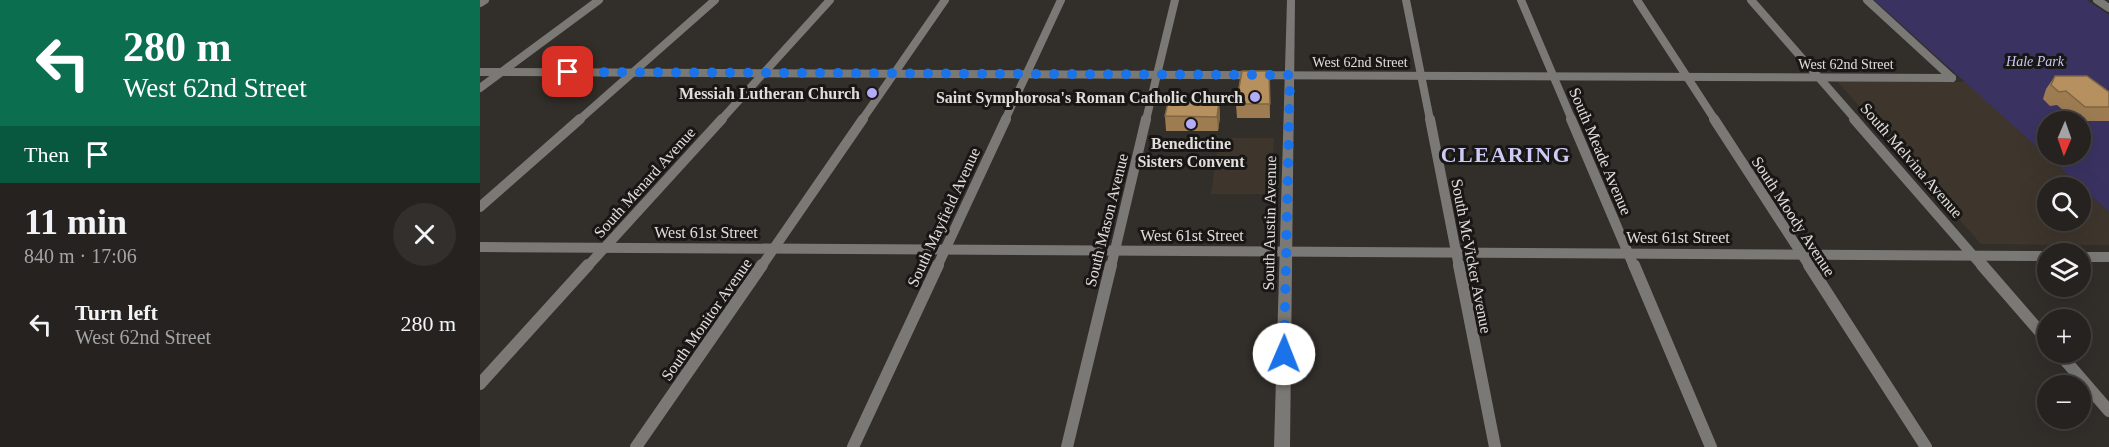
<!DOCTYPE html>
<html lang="en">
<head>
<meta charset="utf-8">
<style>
  :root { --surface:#262220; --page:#322f2d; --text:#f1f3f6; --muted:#a4a4a5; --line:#423f3e }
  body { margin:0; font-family:Georgia,serif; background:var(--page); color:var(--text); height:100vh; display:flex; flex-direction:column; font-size:22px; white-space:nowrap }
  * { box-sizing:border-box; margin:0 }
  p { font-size:20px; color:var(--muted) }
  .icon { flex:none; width:33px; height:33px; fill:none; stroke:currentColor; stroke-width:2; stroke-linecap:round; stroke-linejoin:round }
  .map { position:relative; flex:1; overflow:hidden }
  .sheet { display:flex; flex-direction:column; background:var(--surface); width:480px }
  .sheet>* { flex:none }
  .hud { background:#0b6e4f; color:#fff; overflow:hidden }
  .needle { width:39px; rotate:182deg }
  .buttons { position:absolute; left:1557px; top:111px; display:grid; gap:12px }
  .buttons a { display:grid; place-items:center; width:54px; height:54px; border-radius:50%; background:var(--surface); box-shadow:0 6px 24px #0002,0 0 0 2px var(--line); font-size:30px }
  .pin { position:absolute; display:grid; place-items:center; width:51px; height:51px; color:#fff; margin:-26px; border-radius:12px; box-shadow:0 3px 9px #0006 }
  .me { position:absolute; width:66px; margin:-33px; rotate:1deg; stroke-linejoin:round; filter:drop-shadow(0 0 4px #0008) }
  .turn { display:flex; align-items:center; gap:21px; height:126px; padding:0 24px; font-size:27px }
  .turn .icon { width:78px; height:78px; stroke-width:2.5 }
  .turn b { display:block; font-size:42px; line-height:51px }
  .then { display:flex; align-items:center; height:57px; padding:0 24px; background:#0003; gap:12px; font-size:22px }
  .round { display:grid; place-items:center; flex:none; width:63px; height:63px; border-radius:32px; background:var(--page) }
  .headline { display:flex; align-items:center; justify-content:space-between; height:102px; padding:0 24px }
  h1 { font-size:36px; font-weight:700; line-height:45px }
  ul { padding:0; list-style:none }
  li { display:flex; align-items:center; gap:18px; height:78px; padding:0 24px }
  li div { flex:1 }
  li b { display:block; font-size:22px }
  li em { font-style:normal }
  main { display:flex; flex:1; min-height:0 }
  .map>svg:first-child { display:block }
  .built { fill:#3e362c; fill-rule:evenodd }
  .green { fill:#3a3362; fill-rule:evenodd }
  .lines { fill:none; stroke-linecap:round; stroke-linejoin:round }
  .minor-far2 { stroke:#7b7976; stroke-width:8 }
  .minor-far1 { stroke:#7b7976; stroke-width:10 }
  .minor { stroke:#7b7976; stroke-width:12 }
  .tertiary { fill:#7b7976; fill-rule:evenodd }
  .wall { fill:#9d7c52 }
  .shaded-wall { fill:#806542 }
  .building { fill:#b7905f; stroke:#806542; stroke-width:1.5 }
  .route { stroke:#1a73e8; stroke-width:10; stroke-dasharray:0 18 }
  .poi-dot { fill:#b4acf9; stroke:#191715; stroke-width:2 }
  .labels { text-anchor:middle; stroke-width:6; stroke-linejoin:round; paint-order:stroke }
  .far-park-label { font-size:14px; font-style:italic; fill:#cac7f7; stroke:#191715 }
  .far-street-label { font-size:14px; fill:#e0ddda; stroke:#191715 }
  .poi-label { font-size:16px; font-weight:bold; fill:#e0ddda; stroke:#191715; text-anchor:end }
  .street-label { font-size:16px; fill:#e0ddda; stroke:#191715 }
  .district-label { font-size:22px; font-weight:bold; letter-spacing:1.5px; fill:#cecbf6; stroke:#191715 }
</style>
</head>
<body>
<main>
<section class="sheet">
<div class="hud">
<div class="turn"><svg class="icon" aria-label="left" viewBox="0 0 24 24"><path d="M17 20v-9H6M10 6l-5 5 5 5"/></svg><div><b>280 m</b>West 62nd Street</div></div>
<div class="then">Then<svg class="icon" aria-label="arrive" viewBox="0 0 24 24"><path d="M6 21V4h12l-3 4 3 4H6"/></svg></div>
</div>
<div class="headline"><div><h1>11 min</h1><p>840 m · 17:06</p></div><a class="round"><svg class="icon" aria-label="close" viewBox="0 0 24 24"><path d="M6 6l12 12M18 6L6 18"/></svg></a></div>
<ul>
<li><svg class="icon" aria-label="left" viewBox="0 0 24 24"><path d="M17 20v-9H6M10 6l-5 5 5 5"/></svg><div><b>Turn left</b><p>West 62nd Street</p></div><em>280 m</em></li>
</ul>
</section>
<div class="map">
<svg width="1629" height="447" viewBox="0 0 1629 447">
  <rect width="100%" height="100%" fill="#322e2a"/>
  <g class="built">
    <path d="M1357,81l129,1 143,130v33l-128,-1zM1568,188h32v32h-32z"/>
    <polygon points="739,138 794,138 791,194 731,194"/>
  </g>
  <path class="green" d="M1394,0h213l22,15v197zM1568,122h32v32h-32z"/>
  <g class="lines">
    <g class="minor-far2">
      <polyline points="926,0 950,120"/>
      <polyline points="1041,0 1092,120"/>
      <polyline points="1157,0 1235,120"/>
      <polyline points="1271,0 1376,120"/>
      <polyline points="1387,0 1472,78"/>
      <polyline points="1617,0 1629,8"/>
      <polyline points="0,3 5,0"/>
      <polyline points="0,72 1472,78"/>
      <polyline points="0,88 119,0"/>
      <polyline points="99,120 235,0"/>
      <polyline points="241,120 350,0"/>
      <polyline points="382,120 465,0"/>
      <polyline points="525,120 581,0"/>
      <polyline points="666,120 695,0"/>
    </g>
    <g class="minor-far1">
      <polyline points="950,119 979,267"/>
      <polyline points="1091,119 1154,267"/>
      <polyline points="1234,119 1330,267"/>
      <polyline points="1374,119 1503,267"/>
      <polyline points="0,207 100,119"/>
      <polyline points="0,247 1568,256"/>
      <polyline points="1600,257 1629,257"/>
      <polyline points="107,267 242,119"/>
      <polyline points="281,267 383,119"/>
      <polyline points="457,267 526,119"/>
      <polyline points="631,267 666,119"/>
    </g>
    <g class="minor">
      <polyline points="979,265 1015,447"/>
      <polyline points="1154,265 1231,447"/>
      <polyline points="1329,265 1446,447"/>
      <polyline points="1502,265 1568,341"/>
      <polyline points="1578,352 1629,411"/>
      <polyline points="0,384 108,265"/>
      <polyline points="156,447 282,265"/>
      <polyline points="373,447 458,265"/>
      <polyline points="587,447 631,265"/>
    </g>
    <polygon class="tertiary" points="807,0 815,0 810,447 794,447"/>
  </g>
  <g class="wall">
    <polygon points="789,71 790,118 757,118 756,104"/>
    <polygon points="1575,76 1629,92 1629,121 1596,121 1577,105 1570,106 1563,99 1566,89"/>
    <polygon points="739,102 740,117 738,131 686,131 685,116"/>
  </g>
  <polygon class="shaded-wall" points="739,102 740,117 738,131 737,117"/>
  <g class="building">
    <polygon points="762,71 789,71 790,104 756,104"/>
    <polygon points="1575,76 1607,76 1629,92 1629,107 1605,107 1586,91 1579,92 1571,85"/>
    <polygon points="688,102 739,102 737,117 685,116"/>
  </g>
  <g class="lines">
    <polyline class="route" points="88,72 810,75 804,354"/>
  </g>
  <g class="poi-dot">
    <circle cx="392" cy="93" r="6"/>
    <circle cx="775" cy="97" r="6"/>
    <circle cx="711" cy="124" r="6"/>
  </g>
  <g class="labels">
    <g class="far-park-label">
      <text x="1555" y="66">Hale Park</text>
    </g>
    <g class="far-street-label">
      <text x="880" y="67">West 62nd Street</text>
      <text x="1366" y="69">West 62nd Street</text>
    </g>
    <g class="poi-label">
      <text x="380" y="99">Messiah Lutheran Church</text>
      <text x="763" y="103">Saint Symphorosa's Roman Catholic Church</text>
      <text x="711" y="149" text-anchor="middle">Benedictine<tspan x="711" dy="18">Sisters Convent</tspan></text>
    </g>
    <g class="street-label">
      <text transform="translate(1121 151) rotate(67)" y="6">South Meade Avenue</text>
      <text transform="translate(1432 160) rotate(49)" y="6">South Melvina Avenue</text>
      <text transform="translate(164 182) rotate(-48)" y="6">South Menard Avenue</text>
      <text transform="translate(1314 216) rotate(57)" y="6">South Moody Avenue</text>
      <text transform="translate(463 217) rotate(-65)" y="6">South Mayfield Avenue</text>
      <text transform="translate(626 220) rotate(-76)" y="6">South Mason Avenue</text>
      <text transform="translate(789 223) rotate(-89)" y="6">South Austin Avenue</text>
      <text x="226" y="238">West 61st Street</text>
      <text x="712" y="241">West 61st Street</text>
      <text x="1198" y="243">West 61st Street</text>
      <text transform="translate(992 256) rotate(79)" y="6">South McVicker Avenue</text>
      <text transform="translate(226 319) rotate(-55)" y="6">South Monitor Avenue</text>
    </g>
    <g class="district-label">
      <text x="1026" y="162">CLEARING</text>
    </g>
  </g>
</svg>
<div class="buttons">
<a><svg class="needle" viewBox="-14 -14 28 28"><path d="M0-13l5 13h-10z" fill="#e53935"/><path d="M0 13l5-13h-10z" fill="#a4a4a5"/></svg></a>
<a><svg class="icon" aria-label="search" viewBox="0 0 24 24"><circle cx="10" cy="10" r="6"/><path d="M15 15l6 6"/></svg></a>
<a><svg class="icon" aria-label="layers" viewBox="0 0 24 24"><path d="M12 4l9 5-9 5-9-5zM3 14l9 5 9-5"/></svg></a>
<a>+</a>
<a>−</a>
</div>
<div class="pin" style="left:88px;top:72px;background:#d93025"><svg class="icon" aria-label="arrive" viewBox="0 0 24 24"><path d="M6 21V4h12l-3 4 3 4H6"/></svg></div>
<svg class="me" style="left:804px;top:354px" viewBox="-20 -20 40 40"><circle r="19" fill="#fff"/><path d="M0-13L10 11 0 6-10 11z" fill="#1a73e8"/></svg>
</div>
</main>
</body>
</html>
